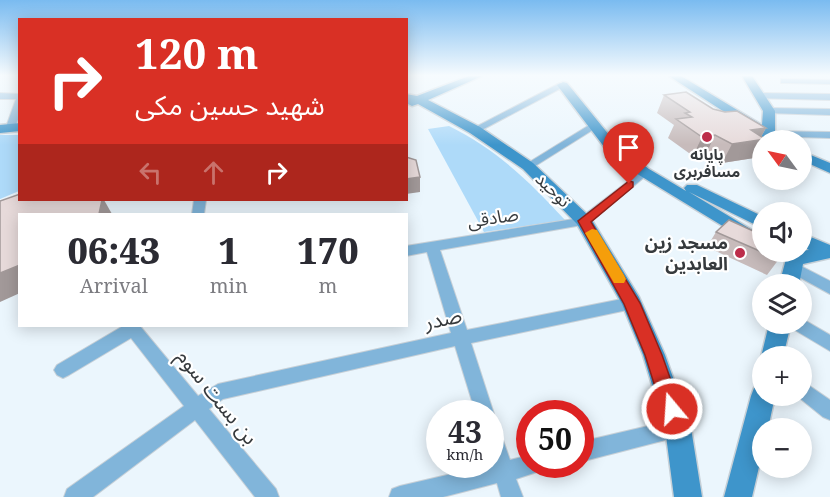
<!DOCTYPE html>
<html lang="en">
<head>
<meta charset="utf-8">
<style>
  :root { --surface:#fff; --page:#f7f7f7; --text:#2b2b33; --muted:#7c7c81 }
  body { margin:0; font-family:"Noto Serif","Noto Sans Arabic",serif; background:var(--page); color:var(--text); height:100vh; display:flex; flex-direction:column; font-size:22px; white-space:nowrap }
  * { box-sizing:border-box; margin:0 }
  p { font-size:20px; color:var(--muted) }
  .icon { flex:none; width:33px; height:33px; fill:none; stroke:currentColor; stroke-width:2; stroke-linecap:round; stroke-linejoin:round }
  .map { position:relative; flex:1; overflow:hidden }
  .side { position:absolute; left:18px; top:213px; width:390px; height:114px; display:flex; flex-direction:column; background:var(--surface); border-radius:0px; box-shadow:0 3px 15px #0003 }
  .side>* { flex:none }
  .banner { position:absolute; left:18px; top:18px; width:390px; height:183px; border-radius:0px; box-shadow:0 3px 15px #0003; background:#d93025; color:#fff; overflow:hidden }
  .needle { width:39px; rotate:303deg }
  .tools { position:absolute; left:752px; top:130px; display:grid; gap:12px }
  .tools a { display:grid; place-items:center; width:60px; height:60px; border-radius:50%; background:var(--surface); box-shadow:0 3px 15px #0003; font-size:30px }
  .speed { position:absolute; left:426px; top:400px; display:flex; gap:12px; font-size:30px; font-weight:700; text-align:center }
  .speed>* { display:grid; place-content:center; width:78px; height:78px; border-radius:50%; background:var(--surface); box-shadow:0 3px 15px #0003; line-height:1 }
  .speed small { font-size:15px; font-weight:400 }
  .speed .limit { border:9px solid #d22; background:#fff; color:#111 }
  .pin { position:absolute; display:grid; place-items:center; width:51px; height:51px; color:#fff; margin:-62px -26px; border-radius:50% 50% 50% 0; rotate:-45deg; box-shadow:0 0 6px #0007 }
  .pin .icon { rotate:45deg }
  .me { position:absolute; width:66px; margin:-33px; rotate:342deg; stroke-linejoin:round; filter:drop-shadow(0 0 4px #0008) }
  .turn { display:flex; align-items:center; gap:21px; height:126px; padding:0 18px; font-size:27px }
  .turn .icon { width:78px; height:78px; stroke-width:2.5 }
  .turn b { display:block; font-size:42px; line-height:51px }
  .lanes { display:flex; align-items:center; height:57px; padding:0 18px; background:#0003; justify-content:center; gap:30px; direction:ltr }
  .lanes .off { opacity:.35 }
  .eta { display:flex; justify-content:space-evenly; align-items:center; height:102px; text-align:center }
  .eta b { font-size:36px; font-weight:800; line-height:42px }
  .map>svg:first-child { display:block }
  .green { fill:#aedaf9 }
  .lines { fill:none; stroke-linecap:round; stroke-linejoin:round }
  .street-casing { stroke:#c7d0d7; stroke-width:2 }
  .secondary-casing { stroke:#c7d0d7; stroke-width:3 }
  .street { fill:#81b5da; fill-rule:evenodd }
  .secondary { fill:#3e95cb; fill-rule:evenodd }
  .wall { fill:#c7bbbb }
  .shaded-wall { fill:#a29999 }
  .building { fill:#e7dada; stroke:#a29999; stroke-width:1.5 }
  .route { fill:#d93025; stroke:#8d1f18; stroke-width:1.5 }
  .slow { fill:#f59e0b }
  .poi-dot { fill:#bd2d4a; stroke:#fff; stroke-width:2 }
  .labels { text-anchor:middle; stroke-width:4.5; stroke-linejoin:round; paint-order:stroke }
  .far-poi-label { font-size:15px; font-weight:bold; fill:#363a3d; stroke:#fff }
  .street-label { font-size:18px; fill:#363a3d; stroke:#fff }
  .poi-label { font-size:18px; font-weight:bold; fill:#363a3d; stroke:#fff; text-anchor:end }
  .near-street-label { font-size:21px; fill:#363a3d; stroke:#fff }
</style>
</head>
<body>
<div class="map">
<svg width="830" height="497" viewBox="0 0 830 497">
  <rect width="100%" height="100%" fill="#ebf6fd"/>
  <g class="green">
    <path d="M449,126c48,24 80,55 116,94l-81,12 -56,-103z"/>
    <polygon points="0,135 20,135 19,191 0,199"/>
  </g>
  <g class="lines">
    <g class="street-casing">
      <g id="street">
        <polygon points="781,79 830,80 830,84 784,83 781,83"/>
        <polygon points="560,83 567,85 478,132 470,130"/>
        <polygon points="0,93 20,94 20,115 14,129 6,127 16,99 0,99"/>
        <polygon points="760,93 830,94 830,100 757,98 757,94"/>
        <polygon points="769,108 830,109 830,115 766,113 764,111"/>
        <polygon points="591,124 599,126 532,168 528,169 523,166"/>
        <polygon points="768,131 830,132 830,138 765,136 763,134"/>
        <polygon points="644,169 648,170 648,174 588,224 440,250 467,330 632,297 637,299 640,303 637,307 632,309 471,343 494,414 492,420 490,414 476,414 455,346 223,399 209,409 276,489 279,497 255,497 195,420 93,497 64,497 67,489 184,406 131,338 69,375 63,378 57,375 54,370 57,365 123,326 140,326 198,396 218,384 451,333 427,252 406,256 406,246 580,218"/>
        <polygon points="194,200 206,200 204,214 192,214"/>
        <polygon points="793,262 830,281 830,294 788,271 786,267 788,263"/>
        <polygon points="801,318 830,335 830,351 793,329 791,324 801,324"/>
        <polygon points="801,380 830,400 830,420 823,417 797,396 801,396"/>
        <polygon points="678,419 685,421 688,428 685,435 580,462 580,442"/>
        <polygon points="490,421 497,423 510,460 530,455 530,465 540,465 537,472 516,479 523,497 501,497 497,483 443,497 389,497 392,489 400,486 490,465"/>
      </g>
    </g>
    <g class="secondary-casing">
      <g id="secondary">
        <polygon points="469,76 482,76 428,100 480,127 533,163 590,217 639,297 665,355 691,428 702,497 674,497 665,428 643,355 622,304 577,224 523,169 470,133 418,104 412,106 406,103 406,94 417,96"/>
        <polygon points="669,76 681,76 762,125 763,111 742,76 752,76 775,111 775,133 785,141 769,141"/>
        <polygon points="563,82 567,83 618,146 649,169 686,191 684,188 687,185 697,185 762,216 762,228 689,192 762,236 762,250 639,175 608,152 557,85"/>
        <polygon points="20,123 20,131 0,133 0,125"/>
        <polygon points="801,151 830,163 830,173 801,160"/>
        <polygon points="801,233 830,245 830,258 803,264 799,285 779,285 786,259 784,252 809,250 801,246"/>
        <polygon points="769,324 791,324 783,357 762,357 762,360 761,357"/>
        <polygon points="762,385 762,396 775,396 768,429 762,429 762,454 752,497 724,497 751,396 754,388"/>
      </g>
    </g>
    <use href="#street" class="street"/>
    <use href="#secondary" class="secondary"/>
  </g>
  <g class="wall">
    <polygon points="664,95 725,112 766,128 761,137 764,141 754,158 722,163 706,154 693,156 668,138 674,125 657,113"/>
    <polygon points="716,232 779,259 767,275 707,247"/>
  </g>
  <g class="shaded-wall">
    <polygon points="766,128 759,140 765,139 764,141 762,141 762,144 754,158 722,163 732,144 751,130"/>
    <polygon points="715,135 706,154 693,156 702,137"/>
    <polygon points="420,177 420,192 406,194 406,179"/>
    <polygon points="102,200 104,200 112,214 99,214"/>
    <polygon points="20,265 20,293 0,302 0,273"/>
  </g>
  <g class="building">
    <polygon points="686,92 713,109 725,112 737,111 766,128 751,130 765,139 732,144 715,135 702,137 676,119 692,117 685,113 690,112 664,95"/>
    <polygon points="406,157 416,160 420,177 406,179"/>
    <polygon points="20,194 20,200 102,200 99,214 20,214 20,265 0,273 0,201"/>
    <polygon points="729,220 762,235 762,252 716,232"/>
    <polygon points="762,252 782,252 779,259"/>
  </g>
  <linearGradient id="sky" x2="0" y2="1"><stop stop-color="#7abbf0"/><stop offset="0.52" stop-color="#f6fbfe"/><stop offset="1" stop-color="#f6fbfe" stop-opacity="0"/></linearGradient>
  <rect width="830" height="145" fill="url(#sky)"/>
  <polygon class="route" points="629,181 633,182 633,187 591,222 640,303 662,355 681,409 678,416 672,418 665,416 662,409 645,355 624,304 578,221"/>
  <polygon class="slow" points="592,229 597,230 624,275 626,279 624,283 614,283 585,233"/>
  <g class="poi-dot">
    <circle cx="707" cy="137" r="6"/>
    <circle cx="740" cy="253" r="6"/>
  </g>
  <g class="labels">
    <g class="far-poi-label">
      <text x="707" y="160">پایانه<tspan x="707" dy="17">مسافربری</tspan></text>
    </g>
    <g class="street-label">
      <text transform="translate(553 190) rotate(44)" y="6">توحید</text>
      <text transform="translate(493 218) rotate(-9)" y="6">صادقی</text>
    </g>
    <g class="poi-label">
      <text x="728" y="249">مسجد زین<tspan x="728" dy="21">العابدین</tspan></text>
    </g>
    <g class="near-street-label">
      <text transform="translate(443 319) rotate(-12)" y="7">صدر</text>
      <text transform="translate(217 397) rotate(51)" y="7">بن بست سوم</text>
    </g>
  </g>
</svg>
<div class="tools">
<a><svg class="needle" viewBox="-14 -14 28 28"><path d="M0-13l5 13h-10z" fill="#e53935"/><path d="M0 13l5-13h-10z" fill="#7c7c81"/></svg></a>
<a><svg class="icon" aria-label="sound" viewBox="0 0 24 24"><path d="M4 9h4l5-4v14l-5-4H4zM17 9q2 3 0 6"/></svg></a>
<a><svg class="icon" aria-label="layers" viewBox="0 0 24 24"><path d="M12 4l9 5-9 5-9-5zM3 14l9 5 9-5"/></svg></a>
<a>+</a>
<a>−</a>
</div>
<div class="speed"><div>43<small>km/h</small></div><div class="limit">50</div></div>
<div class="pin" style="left:629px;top:184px;background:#d93025"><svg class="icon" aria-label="arrive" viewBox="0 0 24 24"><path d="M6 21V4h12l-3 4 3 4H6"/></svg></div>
<svg class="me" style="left:672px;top:409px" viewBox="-20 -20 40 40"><circle r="17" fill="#d93025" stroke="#fff" stroke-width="3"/><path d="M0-11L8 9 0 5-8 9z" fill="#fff"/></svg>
<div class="banner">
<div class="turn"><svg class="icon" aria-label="right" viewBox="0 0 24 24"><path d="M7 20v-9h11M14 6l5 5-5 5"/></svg><div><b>120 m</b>شهید حسین مکی</div></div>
<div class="lanes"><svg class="icon off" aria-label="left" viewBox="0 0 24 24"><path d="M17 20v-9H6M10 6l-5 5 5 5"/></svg><svg class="icon off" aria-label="ahead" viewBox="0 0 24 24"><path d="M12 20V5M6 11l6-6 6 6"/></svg><svg class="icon" aria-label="right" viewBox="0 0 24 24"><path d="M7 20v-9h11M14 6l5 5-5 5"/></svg></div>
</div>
<section class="side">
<div class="eta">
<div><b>06:43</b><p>Arrival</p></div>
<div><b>1</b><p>min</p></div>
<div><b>170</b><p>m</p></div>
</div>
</section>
</div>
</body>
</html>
